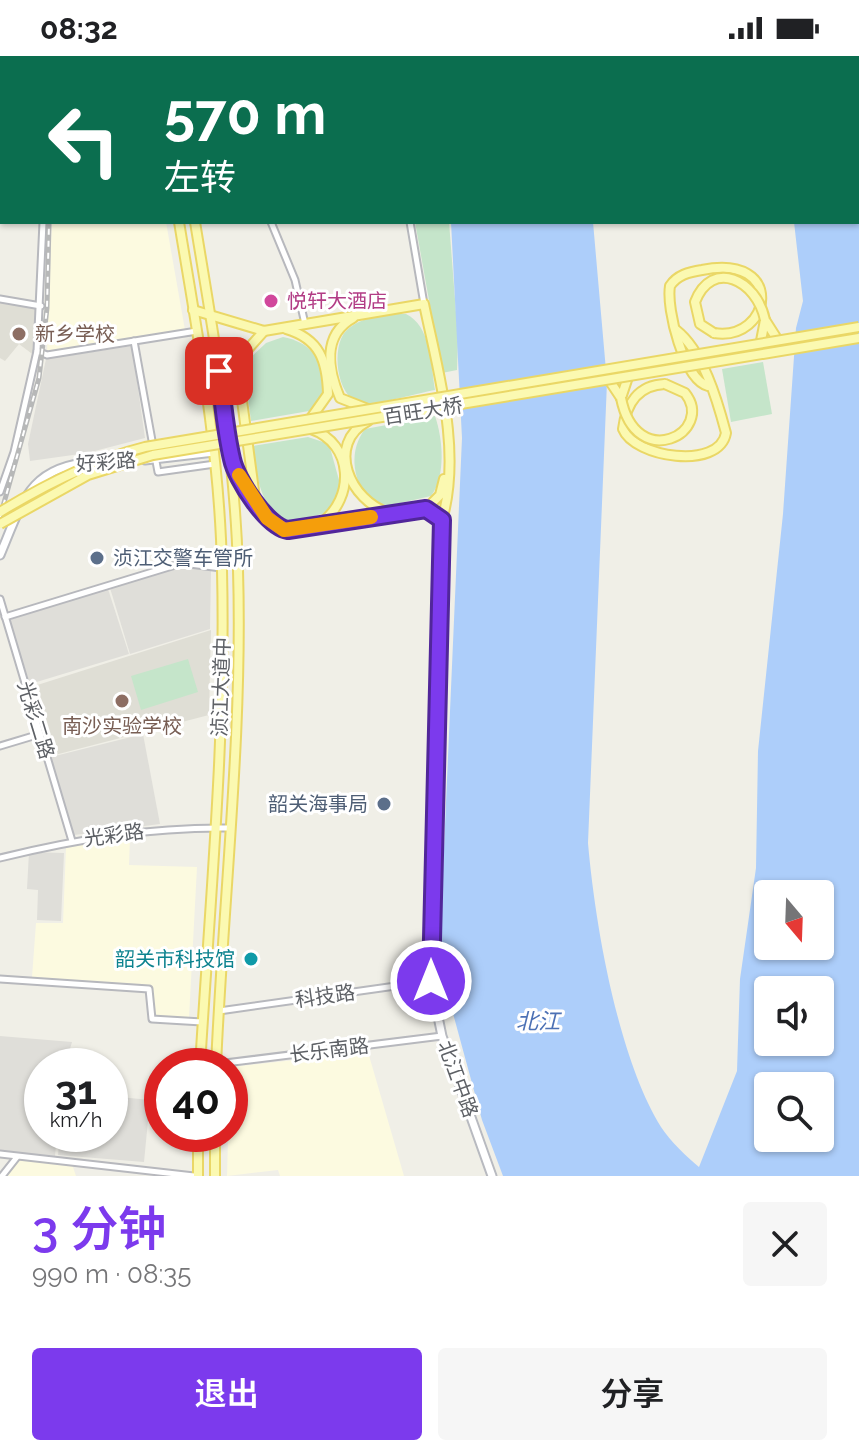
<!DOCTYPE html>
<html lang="zh">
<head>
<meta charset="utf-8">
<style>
  :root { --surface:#fff; --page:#f6f6f6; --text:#202124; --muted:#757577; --accent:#7c3aed }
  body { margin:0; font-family:Raleway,"Noto Sans SC",sans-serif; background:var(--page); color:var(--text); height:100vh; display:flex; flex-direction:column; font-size:30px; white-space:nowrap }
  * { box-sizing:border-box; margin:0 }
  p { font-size:26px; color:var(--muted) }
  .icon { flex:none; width:44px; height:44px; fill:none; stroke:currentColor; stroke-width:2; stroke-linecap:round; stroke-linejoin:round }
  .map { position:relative; height:1120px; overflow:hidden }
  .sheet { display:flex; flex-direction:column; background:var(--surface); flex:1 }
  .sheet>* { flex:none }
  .banner { position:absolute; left:0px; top:0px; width:860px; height:168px; box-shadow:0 2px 6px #0004; background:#0b6e4f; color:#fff; overflow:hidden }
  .needle { width:52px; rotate:161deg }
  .fabs { position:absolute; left:754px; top:824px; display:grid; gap:16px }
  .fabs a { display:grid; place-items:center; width:80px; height:80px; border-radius:8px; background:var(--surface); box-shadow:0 2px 6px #0004; font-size:40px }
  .speed { position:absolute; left:24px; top:992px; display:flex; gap:16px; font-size:40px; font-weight:700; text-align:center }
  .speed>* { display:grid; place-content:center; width:104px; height:104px; border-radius:50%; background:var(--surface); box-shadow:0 2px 6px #0004; line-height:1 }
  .speed small { font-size:20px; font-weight:400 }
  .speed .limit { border:12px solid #d22; background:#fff; color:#111 }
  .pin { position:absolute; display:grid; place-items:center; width:68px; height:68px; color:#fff; margin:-34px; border-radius:16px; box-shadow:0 4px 12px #0006 }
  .me { position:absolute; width:88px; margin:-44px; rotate:0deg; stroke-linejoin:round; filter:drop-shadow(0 0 6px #0008) }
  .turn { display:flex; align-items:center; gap:28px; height:168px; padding:0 32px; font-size:36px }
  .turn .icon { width:104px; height:104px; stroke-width:2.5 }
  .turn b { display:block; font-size:56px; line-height:68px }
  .round { display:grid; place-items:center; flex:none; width:84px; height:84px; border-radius:8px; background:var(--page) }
  .headline { display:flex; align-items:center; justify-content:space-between; height:136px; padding:0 32px }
  h1 { font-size:48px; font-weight:600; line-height:60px; color:var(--accent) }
  .button { display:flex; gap:16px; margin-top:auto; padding:16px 32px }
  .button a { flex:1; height:92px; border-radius:8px; background:var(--accent); color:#fff; font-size:32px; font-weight:600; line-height:92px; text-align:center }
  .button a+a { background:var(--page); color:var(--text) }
  .status { display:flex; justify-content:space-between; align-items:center; height:56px; padding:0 40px; background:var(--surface); direction:ltr }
  .status svg { height:22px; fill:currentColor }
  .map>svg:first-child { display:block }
  .commercial { fill:#fcfae0 }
  .industrial { fill:#dfded9 }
  .education { fill:#dfded5 }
  .green { fill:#c5e5ca }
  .water { fill:#adcefa; fill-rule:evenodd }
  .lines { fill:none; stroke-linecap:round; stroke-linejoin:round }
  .street-casing { stroke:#b7b8bd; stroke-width:9 }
  .secondary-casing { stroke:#b8bac0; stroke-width:11 }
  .primary-casing { stroke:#ead766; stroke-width:12 }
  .street { stroke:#fff; stroke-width:5 }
  .secondary { stroke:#fff; stroke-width:7 }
  .primary { stroke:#fbf9b1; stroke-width:8 }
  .rail-casing { stroke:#b7b8b8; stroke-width:5 }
  .rail { stroke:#fff; stroke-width:2; stroke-dasharray:6; stroke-linecap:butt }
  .primary-bridge-casing { stroke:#ead766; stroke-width:12; stroke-linecap:butt }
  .primary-bridge { stroke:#fbf9b1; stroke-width:8 }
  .route-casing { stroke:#51269a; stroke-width:20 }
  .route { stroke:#7c3aed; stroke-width:14 }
  .slow { stroke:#f59e0b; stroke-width:14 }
  .hotel-dot { fill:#d1479c; stroke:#fff; stroke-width:3 }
  .education-dot { fill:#8d6e63; stroke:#fff; stroke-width:3 }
  .service-dot { fill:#5c6f8a; stroke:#fff; stroke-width:3 }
  .culture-dot { fill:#0f9aa8; stroke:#fff; stroke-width:3 }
  .labels { text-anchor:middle; stroke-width:6; stroke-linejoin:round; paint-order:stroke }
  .hotel-label { font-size:20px; fill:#b23c85; stroke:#fff; text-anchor:start }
  .education-label { font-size:20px; fill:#785e54; stroke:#fff; text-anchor:start }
  .street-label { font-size:20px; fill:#5e6166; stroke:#fff }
  .service-label { font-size:20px; fill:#4e5e75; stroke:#fff; text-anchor:start }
  .culture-label { font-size:20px; fill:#0d838f; stroke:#fff; text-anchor:end }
  .water-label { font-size:22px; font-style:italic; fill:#4c71b5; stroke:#fff }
</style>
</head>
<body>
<div class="status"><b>08:32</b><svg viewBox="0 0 49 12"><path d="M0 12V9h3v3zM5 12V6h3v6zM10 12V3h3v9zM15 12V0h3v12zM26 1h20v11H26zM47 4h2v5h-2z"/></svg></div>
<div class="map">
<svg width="859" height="1120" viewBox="0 0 859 1120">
  <rect width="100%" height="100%" fill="#f0efe7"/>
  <g class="commercial">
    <polygon points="52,166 166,166 185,274 47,296"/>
    <polygon points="130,782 129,809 197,811 189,962 155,960 152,931 32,921 36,867 63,867 66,792 103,783"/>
    <polygon points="368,996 404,1120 280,1120 278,1114 227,1120 230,1011"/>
    <polygon points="18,1103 72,1108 76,1120 7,1120"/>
  </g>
  <g class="industrial">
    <polygon points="132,290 145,382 87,397 30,405 28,388 46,303"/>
    <polygon points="182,509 211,514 210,573 130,598 110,532"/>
    <polygon points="108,533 129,598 30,628 9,564"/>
    <polygon points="143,678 160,768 74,779 51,701"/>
    <polygon points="29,796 64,797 61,865 37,864 38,834 27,833"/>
    <polygon points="0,980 72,986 65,1010 42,1010 42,1078 57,1078 55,1100 0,1095"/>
    <polygon points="110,1040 150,1044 144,1106 58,1099 60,1078 110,1078"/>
  </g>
  <g class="education">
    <polygon points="0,244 40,251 35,300 19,288 5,305 0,302"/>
    <polygon points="211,574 209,659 51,700 31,631"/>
  </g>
  <g class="green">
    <polygon points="415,166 449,166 458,282 457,314 442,317"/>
    <path d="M406,258c25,12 25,50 29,76 -17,3 -60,16 -75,13 -24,-6 -29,-57 -14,-72 15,-15 40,-17 60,-17z"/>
    <path d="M283,281c32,6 47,30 38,63l-12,11 -58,10 -4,-32 2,-30 17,-16z"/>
    <polygon points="763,306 772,358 731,366 722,313"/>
    <path d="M435,360c8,23 11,60 -4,80l-44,10 -19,-7c-16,-21 -19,-49 -3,-70z"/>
    <path d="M308,381l21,7 13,47 -16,22 -36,9c-31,-11 -33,-47 -37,-76z"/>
    <polygon points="188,603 198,636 141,654 131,620"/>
  </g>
  <path class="water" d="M738,0h121v1120h-356l-21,-56 -43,-158 23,-524 -11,-216h142l14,160 -19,461c7,81 30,215 73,284 9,14 26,30 38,40l38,-96 3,-92 16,-111 2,-117 25,-237 13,-186 7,-27 -9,-79h64v-164zM768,838h52v52h-52zM768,934h52v52h-52zM768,1030h52v52h-52z"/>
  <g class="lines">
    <g class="street-casing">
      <g id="street">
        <polyline points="282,0 283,2"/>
        <polyline points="377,0 379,2"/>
        <polyline points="46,2 46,0"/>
        <polyline points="325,2 325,0"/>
        <polyline points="334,2 351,0"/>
        <polyline points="0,161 2,161"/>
        <polyline points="43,166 37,295 47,299 197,275"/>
        <polyline points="271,166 295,224 305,268"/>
        <polyline points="410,166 424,248"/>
        <polyline points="0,243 41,250"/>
        <polyline points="134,285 153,390"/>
        <polyline points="155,400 158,416 215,408"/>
        <polyline points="0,436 14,396 37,295"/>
        <polyline points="0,543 72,785"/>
        <polyline points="5,561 182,507 221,512"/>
        <polyline points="0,690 40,678"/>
        <path d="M0,802c77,-19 151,-31 230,-30"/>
        <polyline points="0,923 149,933 152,963 202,966"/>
        <polyline points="219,955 431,925"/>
        <polyline points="217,1008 442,980"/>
        <polyline points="0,1098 194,1120"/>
        <polyline points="2,1120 17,1101"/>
      </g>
    </g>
    <g class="secondary-casing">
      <g id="secondary">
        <polyline points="145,404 214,396"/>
        <polyline points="426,453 442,464 430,922 442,980 492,1120"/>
        <path d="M0,499c22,-52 29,-89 93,-93"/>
      </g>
    </g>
    <g class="primary-casing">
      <g id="primary">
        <polyline points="151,0 151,2"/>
        <polyline points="167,0 167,2"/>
        <path d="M179,166c19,115 41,231 43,348 4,165 -12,331 -22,496"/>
        <path d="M195,166c19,116 40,231 43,348 5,165 -15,331 -22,496"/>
        <path d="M193,254l71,21 160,-27c14,68 38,147 18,216"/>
        <path d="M353,262c-31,17 -25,52 -13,80l28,11"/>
        <polyline points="765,264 779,286"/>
        <path d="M286,273c34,10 41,32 42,65l-17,24"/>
        <polyline points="760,290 765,264"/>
        <polyline points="237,307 255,442"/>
        <polyline points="609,324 621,342"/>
        <path d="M665,328c-27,1 -39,20 -42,45 11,28 96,42 103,4 -9,-34 -23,-82 -50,-103"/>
        <path d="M708,330c-24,-6 -42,-77 -38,-100 7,-11 19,-14 32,-16 84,-17 70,72 12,63"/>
        <polyline points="224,341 239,303 264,275"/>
        <polyline points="621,342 628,321"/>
        <path d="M368,365c-43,23 -18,80 21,92"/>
        <path d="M311,373c43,15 44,69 10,94"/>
        <polyline points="234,410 267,462 284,474 426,453 440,439 444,423"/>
        <polyline points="198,1120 198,1078"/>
        <polyline points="215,1120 215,1078"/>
      </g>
    </g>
    <use href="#street" class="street"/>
    <use href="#secondary" class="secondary"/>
    <use href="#primary" class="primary"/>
    <g class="rail-casing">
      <g id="rail">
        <polyline points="52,2 52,0"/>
        <polyline points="0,461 39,322 47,252 49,166"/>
      </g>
    </g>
    <use href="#rail" class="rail"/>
    <g class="primary-bridge-casing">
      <g id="primary-bridge">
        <path d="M714,277l-14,-9 -5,-22c17,-44 62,-22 70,18"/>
        <path d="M621,342c15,76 95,34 64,-5l-20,-9"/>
        <path d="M0,456c46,-28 93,-52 145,-65l714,-120"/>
        <polyline points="0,468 88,419 153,399 859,282"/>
      </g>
    </g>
    <use href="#primary-bridge" class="primary-bridge"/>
  </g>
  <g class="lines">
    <g class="route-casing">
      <path id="route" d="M219,315c4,29 6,59 13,88 4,20 35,68 56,71l138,-21 16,11 -11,461"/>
    </g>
    <use href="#route" class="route"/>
    <polyline class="slow" points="239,419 267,462 284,474 371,461"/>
  </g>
  <circle class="hotel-dot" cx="271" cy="245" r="8"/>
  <g class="education-dot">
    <circle cx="19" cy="278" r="8"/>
    <circle cx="122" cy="645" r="8"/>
  </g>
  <g class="service-dot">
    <circle cx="97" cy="502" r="8"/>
    <circle cx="384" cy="748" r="8"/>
  </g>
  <circle class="culture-dot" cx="251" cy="903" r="8"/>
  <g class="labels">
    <g class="hotel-label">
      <text x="287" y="252">悦轩大酒店</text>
    </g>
    <g class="education-label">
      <text x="35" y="285">新乡学校</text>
      <text x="122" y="677" text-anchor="middle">南沙实验学校</text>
    </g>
    <g class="street-label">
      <text transform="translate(423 355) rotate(-9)" y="7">百旺大桥</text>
      <text transform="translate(106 406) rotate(-4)" y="7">好彩路</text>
      <text transform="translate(221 631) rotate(-88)" y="7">浈江大道中</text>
      <text transform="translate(36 664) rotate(73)" y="7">光彩二路</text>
      <text transform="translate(114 779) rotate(-8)" y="7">光彩路</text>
      <text transform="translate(325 940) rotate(-8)" y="7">科技路</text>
      <text transform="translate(329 994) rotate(-7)" y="7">长乐南路</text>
      <text transform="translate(458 1023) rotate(70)" y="7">北江中路</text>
    </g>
    <g class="service-label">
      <text x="113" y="509">浈江交警车管所</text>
      <text x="368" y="755" text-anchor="end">韶关海事局</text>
    </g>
    <g class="culture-label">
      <text x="235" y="910">韶关市科技馆</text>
    </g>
    <g class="water-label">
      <text x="538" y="973">北江</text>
    </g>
  </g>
</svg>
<div class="fabs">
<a><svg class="needle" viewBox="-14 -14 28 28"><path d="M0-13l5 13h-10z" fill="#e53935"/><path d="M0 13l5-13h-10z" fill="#757577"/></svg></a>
<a><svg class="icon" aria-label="sound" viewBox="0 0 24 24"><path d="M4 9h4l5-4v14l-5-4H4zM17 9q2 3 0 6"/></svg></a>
<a><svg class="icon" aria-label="search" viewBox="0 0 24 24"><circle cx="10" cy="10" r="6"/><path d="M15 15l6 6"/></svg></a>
</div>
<div class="speed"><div>31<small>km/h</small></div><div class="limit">40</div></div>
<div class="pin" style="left:219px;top:315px;background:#d93025"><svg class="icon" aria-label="arrive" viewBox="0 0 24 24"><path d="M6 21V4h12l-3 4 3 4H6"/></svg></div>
<svg class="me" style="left:431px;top:925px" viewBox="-20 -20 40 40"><circle r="17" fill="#7c3aed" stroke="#fff" stroke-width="3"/><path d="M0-11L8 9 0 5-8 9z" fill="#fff"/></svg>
<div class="banner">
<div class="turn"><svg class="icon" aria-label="left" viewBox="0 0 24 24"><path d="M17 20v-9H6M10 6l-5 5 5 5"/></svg><div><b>570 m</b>左转</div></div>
</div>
</div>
<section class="sheet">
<div class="headline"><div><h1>3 分钟</h1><p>990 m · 08:35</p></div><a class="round"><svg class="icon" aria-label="close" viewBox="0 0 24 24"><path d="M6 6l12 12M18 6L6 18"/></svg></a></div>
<div class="button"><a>退出</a><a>分享</a></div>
</section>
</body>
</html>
